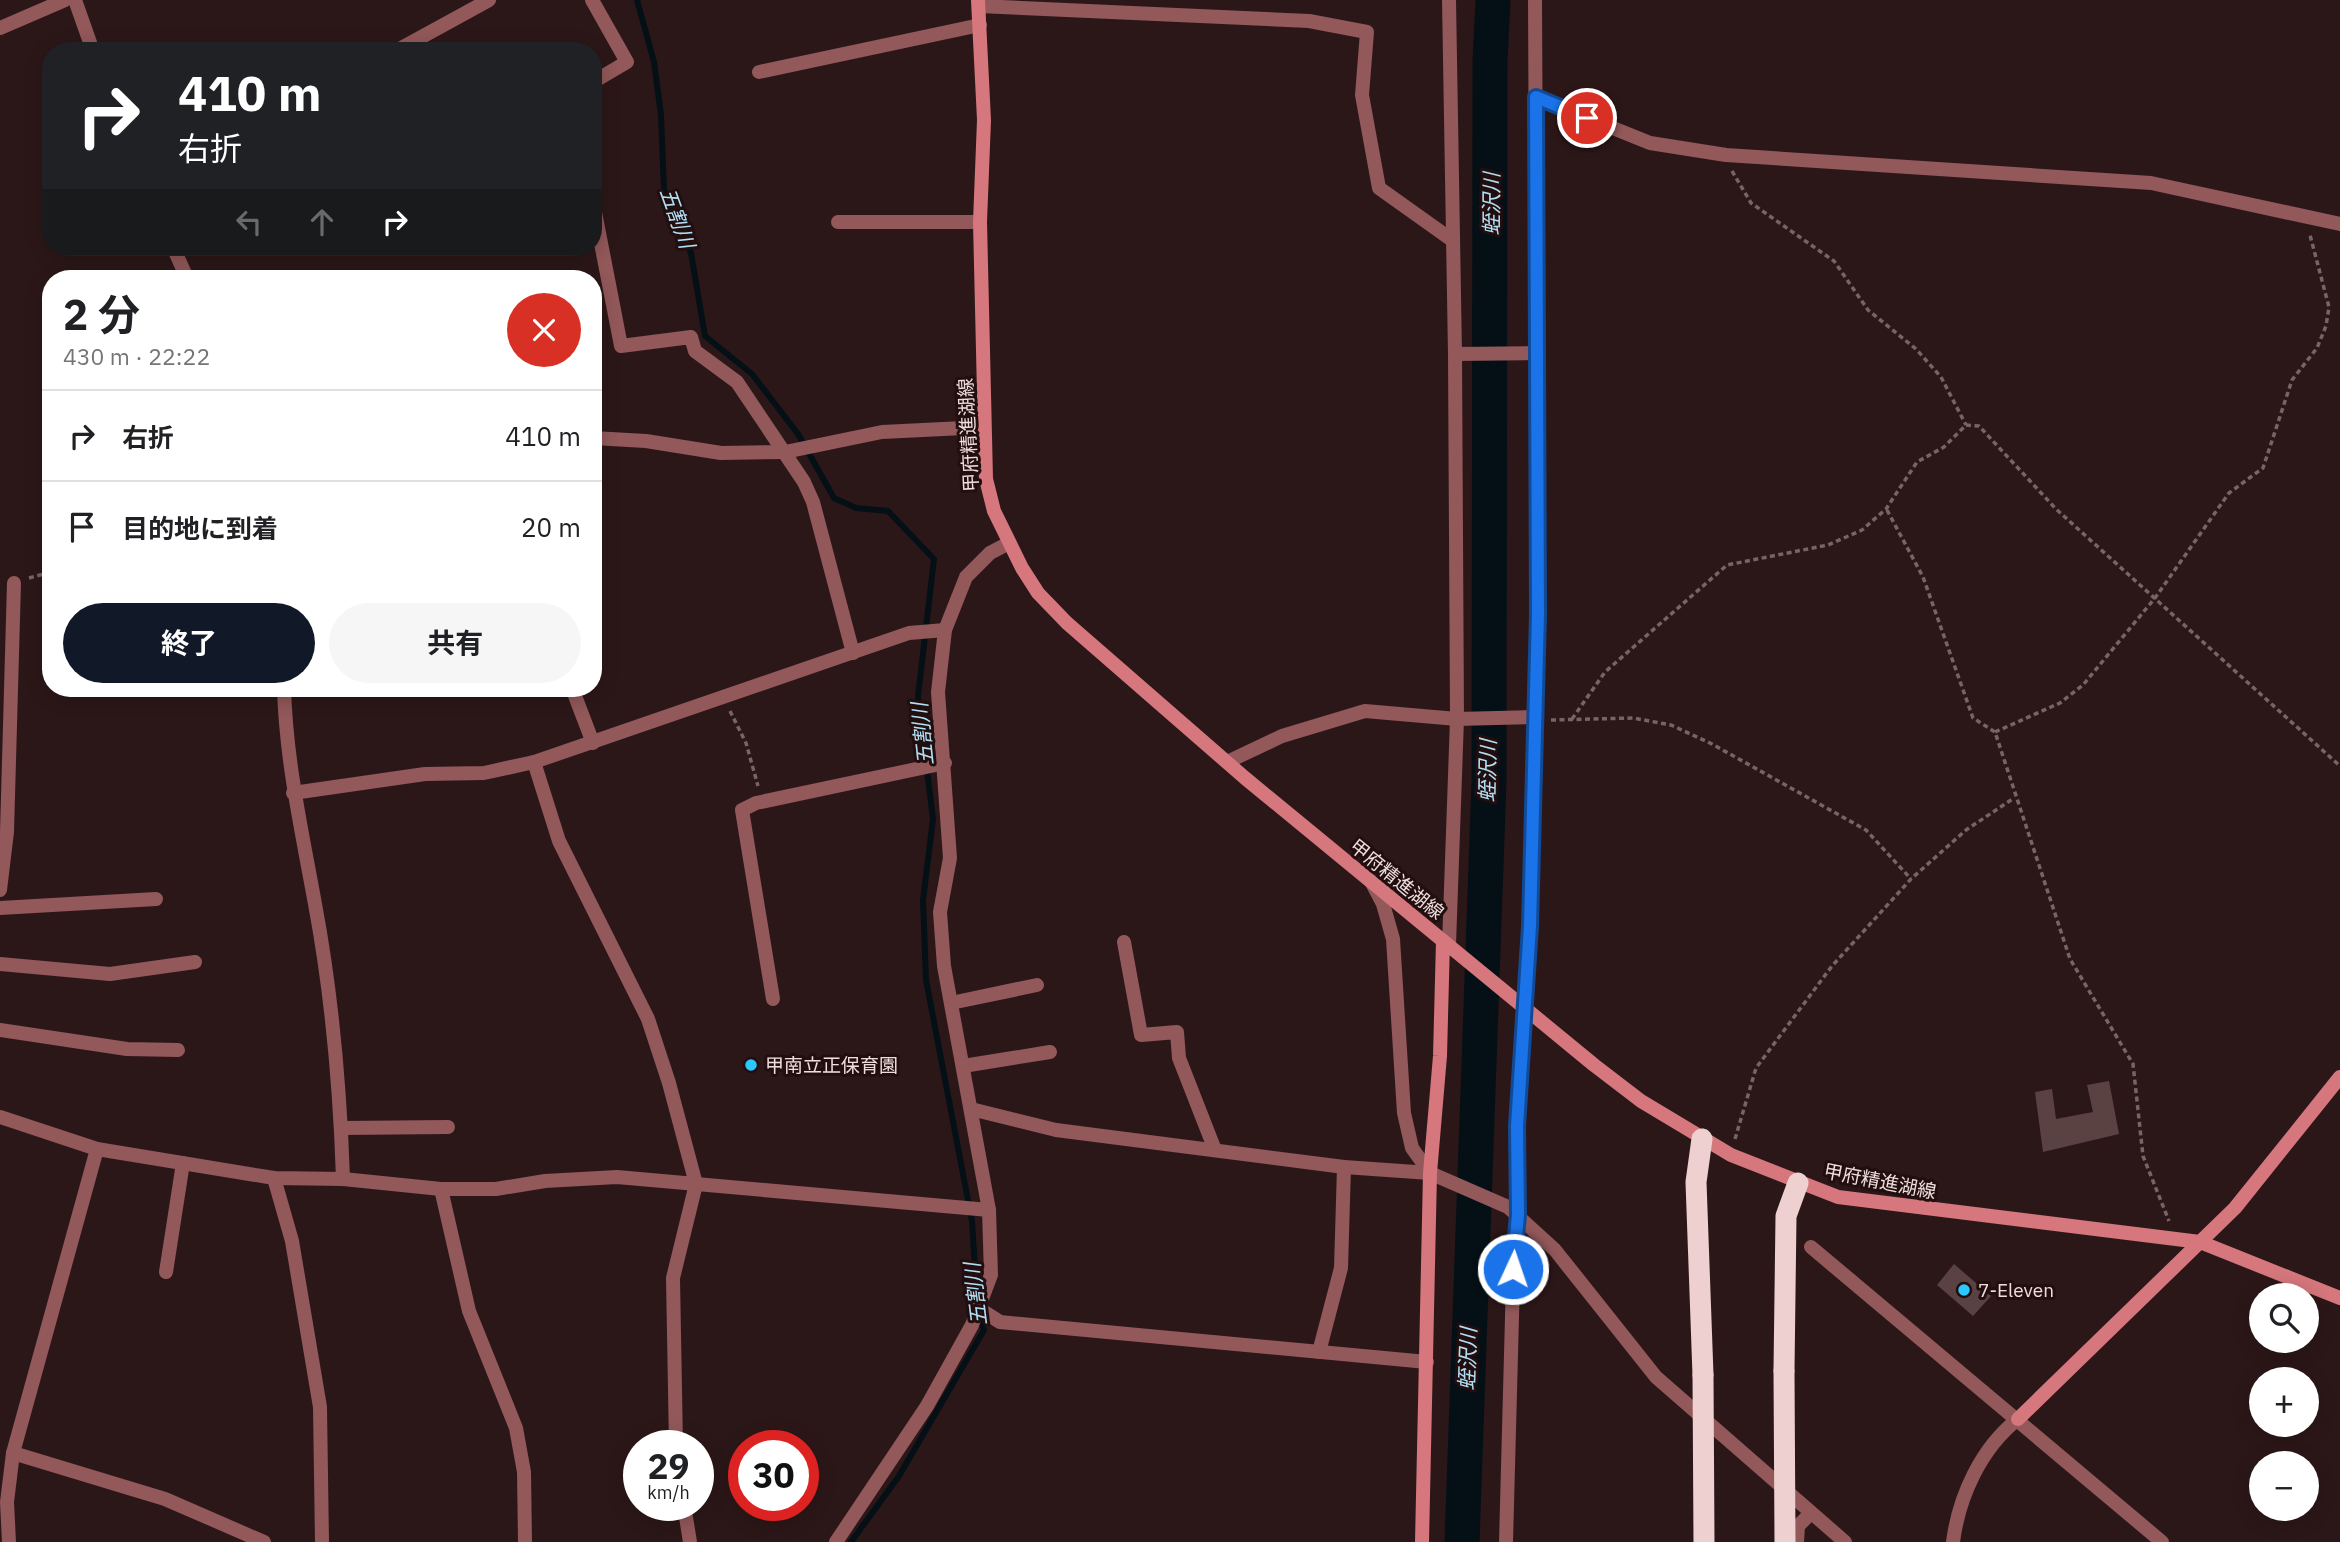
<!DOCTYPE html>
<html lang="ja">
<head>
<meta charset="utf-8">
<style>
  :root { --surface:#fff; --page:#f6f6f6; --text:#202124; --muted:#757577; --line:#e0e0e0; --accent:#111827 }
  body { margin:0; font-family:"IBM Plex Sans","Noto Sans JP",sans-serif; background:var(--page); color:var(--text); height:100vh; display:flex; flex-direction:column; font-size:26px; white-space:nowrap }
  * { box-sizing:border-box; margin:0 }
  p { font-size:23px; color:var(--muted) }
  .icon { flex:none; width:38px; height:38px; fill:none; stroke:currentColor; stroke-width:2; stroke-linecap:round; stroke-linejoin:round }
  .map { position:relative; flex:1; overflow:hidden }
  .drawer { position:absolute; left:42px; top:270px; width:560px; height:427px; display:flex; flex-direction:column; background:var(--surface); border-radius:28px; box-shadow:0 4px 18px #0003 }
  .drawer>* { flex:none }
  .hud { position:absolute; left:42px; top:42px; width:560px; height:214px; border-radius:28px; box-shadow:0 4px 18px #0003; background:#202124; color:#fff; overflow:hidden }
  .controls { position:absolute; left:2249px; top:1283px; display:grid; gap:14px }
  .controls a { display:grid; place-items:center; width:70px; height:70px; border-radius:50%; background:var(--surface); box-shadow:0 4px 18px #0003; font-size:35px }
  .speed { position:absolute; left:623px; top:1430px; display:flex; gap:14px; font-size:35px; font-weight:700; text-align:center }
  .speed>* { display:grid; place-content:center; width:91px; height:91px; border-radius:50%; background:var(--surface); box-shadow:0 4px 18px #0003; line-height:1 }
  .speed small { font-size:18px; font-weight:400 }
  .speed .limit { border:10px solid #d22; background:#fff; color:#111 }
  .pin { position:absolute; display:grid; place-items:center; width:60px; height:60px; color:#fff; margin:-30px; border:4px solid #fff; border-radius:50%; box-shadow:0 2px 7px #0007 }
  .me { position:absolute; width:77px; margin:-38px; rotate:3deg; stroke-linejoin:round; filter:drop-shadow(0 0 5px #0008) }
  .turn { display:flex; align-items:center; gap:24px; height:147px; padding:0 21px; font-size:32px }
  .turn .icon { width:91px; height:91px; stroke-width:2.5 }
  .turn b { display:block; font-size:49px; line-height:60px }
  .lanes { display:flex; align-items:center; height:66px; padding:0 21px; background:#0003; justify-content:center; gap:35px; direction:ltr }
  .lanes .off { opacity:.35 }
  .round { display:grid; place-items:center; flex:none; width:74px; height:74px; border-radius:37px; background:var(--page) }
  .summary { display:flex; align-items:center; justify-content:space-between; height:119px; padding:0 21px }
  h1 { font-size:42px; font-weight:700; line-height:52px }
  .primary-button { display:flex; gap:14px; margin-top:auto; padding:14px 21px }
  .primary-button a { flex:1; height:80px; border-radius:42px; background:var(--accent); color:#fff; font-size:28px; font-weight:700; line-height:80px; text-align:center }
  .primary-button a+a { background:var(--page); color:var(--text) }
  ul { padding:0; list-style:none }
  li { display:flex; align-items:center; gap:21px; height:91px; padding:0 21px; border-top:2px solid var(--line) }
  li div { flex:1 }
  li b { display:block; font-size:26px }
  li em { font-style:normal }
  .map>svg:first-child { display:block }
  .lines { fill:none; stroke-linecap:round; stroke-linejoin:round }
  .stream { stroke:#041016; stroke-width:6 }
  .river { stroke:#041016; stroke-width:35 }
  .building { fill:#5a4243 }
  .path { stroke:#776464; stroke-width:3.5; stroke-dasharray:5 3.5; stroke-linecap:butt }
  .street { stroke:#92585a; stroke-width:14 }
  .secondary { stroke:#d5777c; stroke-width:14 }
  .highway { stroke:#eed0d0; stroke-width:21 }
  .highway-bridge { stroke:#eed0d0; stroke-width:21 }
  .route-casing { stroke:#114b97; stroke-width:18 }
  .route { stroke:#1a73e8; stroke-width:12 }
  .poi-dot { fill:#29c8ff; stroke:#220e0f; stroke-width:2.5 }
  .labels { text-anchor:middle; stroke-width:6; stroke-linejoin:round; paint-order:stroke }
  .street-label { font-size:19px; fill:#eddddd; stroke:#220e0f }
  .poi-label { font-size:19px; fill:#eddddd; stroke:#220e0f; text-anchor:start }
  .water-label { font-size:21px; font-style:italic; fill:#b1e0f6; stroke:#220e0f }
</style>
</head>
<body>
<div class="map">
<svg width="2340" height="1542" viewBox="0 0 2340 1542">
  <rect width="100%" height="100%" fill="#2c1718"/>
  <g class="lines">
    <polyline class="stream" points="637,0 654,62 661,115 664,191 691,253 705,336 752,374 798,434 834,498 856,508 888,511 934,559 918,696 933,819 923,900 926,980 972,1221 975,1269 971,1289 984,1330 899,1476 851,1542"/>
    <polyline class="river" points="1462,1542 1489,781 1490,61 1493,0"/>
  </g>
  <g class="building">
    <polygon points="2109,1081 2119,1134 2043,1152 2035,1092 2052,1089 2056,1119 2093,1112 2087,1085"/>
    <polygon points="1954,1264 1991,1296 1973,1316 1937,1285"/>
  </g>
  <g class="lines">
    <g class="path">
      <polyline points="1732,171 1751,203 1834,261 1868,310 1916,349 1941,377 1966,425"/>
      <polyline points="1887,510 1923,577 1973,718 1995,732 2070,959 2133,1064 2143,1156 2169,1221"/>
      <polyline points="29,578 51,572"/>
      <polyline points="730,711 746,743 758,786"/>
      <polyline points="1572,719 1605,672 1727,565 1828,545 1862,530 1886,509 1917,462 1944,447 1966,425 1979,426 2056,509 2340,766"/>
      <polyline points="1551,720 1633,718 1671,725 1712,744 1866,830 1911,879"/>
      <polyline points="1995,732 2060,703 2083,685 2155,598 2229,493 2263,468 2292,380 2317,348 2326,326 2329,307 2310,235"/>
      <polyline points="1735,1139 1756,1068 1832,966 1911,879 1966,830 2014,798"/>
    </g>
    <g class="street">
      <polyline points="75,0 93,51"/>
      <polyline points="592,0 627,62 593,82"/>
      <polyline points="1449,0 1455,354 1457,719 1449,945"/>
      <polyline points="979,6 1309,21 1367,32 1362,95 1379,188 1452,240"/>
      <polyline points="0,28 65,0"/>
      <polyline points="396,51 489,0"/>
      <polyline points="759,72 980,25"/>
      <polyline points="1536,97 1650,143 1726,155 2151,183 2340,224"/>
      <polyline points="593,202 621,346 691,337 695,351 737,382 804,482 813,502 853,653"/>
      <polyline points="838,222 980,222"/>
      <polyline points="173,247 187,278"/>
      <polyline points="1455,354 1537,353"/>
      <polyline points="593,438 646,441 721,453 785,452 882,432 984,427"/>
      <path d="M284,688c2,73 18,144 31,216 17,91 25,183 28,275"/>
      <polyline points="572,688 593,743"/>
      <polyline points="534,762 559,841 648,1019 669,1083 696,1184 673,1278 676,1446"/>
      <polyline points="1227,762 1282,736 1365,711 1457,719 1535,717"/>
      <polyline points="293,793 425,774 484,773 534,762 909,633 945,630"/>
      <polyline points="1372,883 1383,904 1393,939 1404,1113 1412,1148 1430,1173"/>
      <polyline points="0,890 7,832 14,583"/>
      <polyline points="0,908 156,899"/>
      <polyline points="1124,942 1141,1035 1177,1032 1179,1058 1215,1150"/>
      <polyline points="0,964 110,974 195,962"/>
      <polyline points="773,999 742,810 756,803 945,763"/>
      <polyline points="951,1003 1037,985"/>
      <polyline points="0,1030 127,1049 178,1050"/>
      <polyline points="963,1066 1050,1052"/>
      <polyline points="971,1109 1056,1130 1344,1167 1430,1173 1508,1207 1555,1250 1656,1377 1845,1542"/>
      <polyline points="0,1117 97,1149 274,1178 343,1179 441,1189 496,1189 545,1181 617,1177 989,1210"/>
      <polyline points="342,1128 448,1127"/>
      <polyline points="274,1178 292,1241 320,1407 322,1542"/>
      <polyline points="441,1189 469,1311 516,1428 524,1472 525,1542"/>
      <polyline points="1811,1247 2162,1542"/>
      <polyline points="166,1272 183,1163"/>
      <polyline points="978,1308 1000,1322 1427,1362"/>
      <polyline points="1319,1352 1341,1268 1344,1167"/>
      <polyline points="13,1453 165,1499 264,1542"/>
      <polyline points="684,1505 690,1542"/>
      <polyline points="9,1542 7,1502 13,1453 97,1149"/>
      <polyline points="836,1542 927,1406 972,1325 991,1275 989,1210 944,966 940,912 950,858 938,692 945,630 966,577 990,553 1009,543"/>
      <polyline points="1506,1542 1514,1242 1518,1215 1517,1126 1530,926 1538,614 1535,0"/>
      <polyline points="1797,1542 1798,1526 1811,1513"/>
      <path d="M1953,1542c6,-46 28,-94 65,-123"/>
    </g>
    <g class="secondary">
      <polyline points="978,0 984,120 980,222 986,479 994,511 1022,568 1038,593 1067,623 1245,778 1594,1065 1641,1101 1731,1155 1838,1197 2200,1242 2340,1298"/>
      <polyline points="2018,1419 2235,1208 2340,1077"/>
      <polyline points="1422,1542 1430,1173 1440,1056 1443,941"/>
    </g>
    <g class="highway">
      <polyline points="1702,1139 1696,1182 1703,1375"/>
      <polyline points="1784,1371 1786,1216 1798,1183"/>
    </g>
    <g class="highway-bridge">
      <polyline points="1784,1371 1785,1542"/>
      <polyline points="1703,1375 1704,1542"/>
    </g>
  </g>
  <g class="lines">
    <g class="route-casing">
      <polyline id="route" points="1513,1269 1518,1215 1517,1126 1530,926 1538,614 1536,97 1587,118"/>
    </g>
    <use href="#route" class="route"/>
  </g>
  <g class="poi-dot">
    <circle cx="751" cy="1065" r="7"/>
    <circle cx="1964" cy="1290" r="7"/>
  </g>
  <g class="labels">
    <g class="street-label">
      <text transform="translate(968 435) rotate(-93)" y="7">甲府精進湖線</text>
      <text transform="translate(1397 879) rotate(39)" y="7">甲府精進湖線</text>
      <text transform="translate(1880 1181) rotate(11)" y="7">甲府精進湖線</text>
    </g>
    <g class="poi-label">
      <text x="765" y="1072">甲南立正保育園</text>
      <text x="1978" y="1297">7-Eleven</text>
    </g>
    <g class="water-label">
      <text transform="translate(1492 204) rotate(-90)" y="7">蛭沢川</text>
      <text transform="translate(677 218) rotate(70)" y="7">五割川</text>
      <text transform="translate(923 734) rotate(-96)" y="7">五割川</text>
      <text transform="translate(1488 771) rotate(-89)" y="7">蛭沢川</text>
      <text transform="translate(976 1294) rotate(-97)" y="7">五割川</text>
      <text transform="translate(1468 1359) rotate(-88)" y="7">蛭沢川</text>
    </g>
  </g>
</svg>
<div class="controls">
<a><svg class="icon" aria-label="search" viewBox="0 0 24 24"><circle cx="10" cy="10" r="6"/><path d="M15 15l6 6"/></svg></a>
<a>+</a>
<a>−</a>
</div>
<div class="speed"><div>29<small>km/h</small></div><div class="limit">30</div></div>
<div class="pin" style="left:1587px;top:118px;background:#d93025"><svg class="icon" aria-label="arrive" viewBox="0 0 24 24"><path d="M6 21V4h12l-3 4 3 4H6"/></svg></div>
<svg class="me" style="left:1513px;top:1269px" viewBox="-20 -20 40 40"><circle r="17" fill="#1a73e8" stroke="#fff" stroke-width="3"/><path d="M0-11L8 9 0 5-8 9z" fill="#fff"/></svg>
<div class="hud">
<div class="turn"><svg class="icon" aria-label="right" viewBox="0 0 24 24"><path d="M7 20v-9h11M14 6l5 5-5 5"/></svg><div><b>410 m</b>右折</div></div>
<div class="lanes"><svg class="icon off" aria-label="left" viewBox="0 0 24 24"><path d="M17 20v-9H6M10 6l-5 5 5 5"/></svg><svg class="icon off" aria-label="ahead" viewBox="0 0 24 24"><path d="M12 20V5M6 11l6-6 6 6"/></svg><svg class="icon" aria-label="right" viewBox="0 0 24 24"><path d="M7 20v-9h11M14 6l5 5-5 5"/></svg></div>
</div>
<section class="drawer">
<div class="summary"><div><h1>2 分</h1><p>430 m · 22:22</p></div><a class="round" style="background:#d93025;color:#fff"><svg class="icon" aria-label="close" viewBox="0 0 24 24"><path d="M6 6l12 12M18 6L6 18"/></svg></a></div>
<ul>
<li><svg class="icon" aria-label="right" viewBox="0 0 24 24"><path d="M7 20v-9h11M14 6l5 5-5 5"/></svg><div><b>右折</b></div><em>410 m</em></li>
<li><svg class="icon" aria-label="arrive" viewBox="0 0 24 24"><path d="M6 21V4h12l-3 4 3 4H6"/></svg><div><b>目的地に到着</b></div><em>20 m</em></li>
</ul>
<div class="primary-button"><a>終了</a><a>共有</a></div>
</section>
</div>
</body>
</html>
